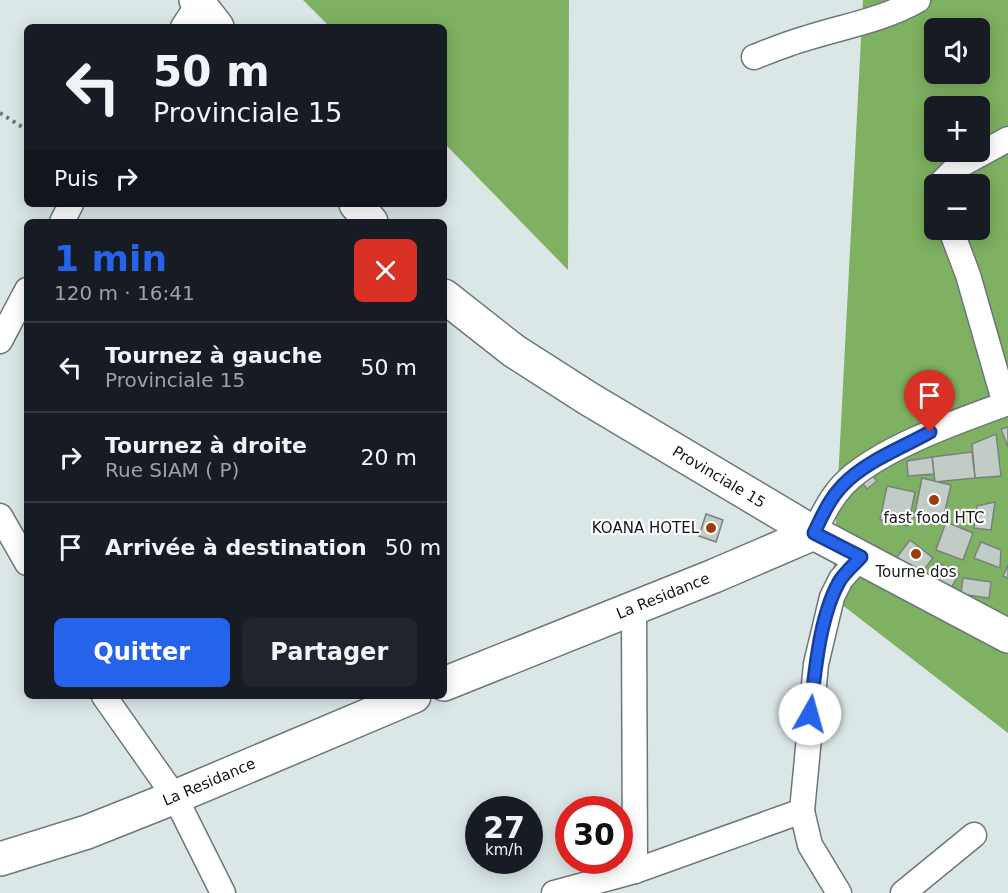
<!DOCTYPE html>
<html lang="fr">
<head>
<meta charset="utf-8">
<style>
  :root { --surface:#171b24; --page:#20242c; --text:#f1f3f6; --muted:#9ea1a6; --line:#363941; --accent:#2563eb }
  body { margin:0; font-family:"DejaVu Sans",sans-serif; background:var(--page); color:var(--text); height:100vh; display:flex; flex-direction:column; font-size:22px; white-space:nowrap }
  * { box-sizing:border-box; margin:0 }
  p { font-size:20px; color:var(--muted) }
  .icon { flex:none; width:33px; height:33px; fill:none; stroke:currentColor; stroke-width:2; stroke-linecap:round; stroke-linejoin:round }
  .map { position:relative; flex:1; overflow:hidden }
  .sheet { position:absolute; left:24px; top:219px; width:423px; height:480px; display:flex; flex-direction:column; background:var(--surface); border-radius:9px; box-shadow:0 3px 15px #0003 }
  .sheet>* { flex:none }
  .banner { position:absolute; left:24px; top:24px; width:423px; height:183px; border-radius:9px; box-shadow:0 3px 15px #0003; background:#171b24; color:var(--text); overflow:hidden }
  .fabs { position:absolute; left:924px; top:18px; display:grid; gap:12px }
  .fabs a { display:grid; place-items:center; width:66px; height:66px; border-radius:9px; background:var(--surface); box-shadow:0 3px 15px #0003; font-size:30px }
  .speed { position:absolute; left:465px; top:796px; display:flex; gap:12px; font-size:30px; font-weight:700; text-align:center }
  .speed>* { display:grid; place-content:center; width:78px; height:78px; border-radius:50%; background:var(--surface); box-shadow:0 3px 15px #0003; line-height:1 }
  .speed small { font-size:15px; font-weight:400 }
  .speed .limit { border:9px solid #d22; background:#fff; color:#111 }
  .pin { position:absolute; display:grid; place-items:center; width:51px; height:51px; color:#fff; margin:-62px -26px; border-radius:50% 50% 50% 0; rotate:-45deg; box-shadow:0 0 6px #0007 }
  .pin .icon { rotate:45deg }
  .me { position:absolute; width:66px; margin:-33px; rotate:7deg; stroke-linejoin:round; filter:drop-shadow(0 0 4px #0008) }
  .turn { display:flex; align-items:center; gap:21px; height:126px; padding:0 30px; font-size:27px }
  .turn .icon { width:78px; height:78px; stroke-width:2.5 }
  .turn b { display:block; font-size:42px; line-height:51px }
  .then { display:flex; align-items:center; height:57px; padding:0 30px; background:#0003; gap:12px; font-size:22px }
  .round { display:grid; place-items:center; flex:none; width:63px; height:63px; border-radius:9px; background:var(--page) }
  .overview { display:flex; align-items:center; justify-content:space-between; height:102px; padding:0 30px }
  h1 { font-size:36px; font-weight:800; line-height:45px; color:var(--accent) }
  .cta { display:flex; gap:12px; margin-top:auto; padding:12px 30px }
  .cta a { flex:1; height:69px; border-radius:9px; background:var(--accent); color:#fff; font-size:24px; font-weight:800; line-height:69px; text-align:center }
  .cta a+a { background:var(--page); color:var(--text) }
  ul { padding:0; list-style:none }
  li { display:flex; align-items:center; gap:18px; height:90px; padding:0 30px; border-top:2px solid var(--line) }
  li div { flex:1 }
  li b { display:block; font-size:22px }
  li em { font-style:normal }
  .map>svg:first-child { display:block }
  .forest { fill:#7eb161; fill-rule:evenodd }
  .building { fill:#c2ccc7; stroke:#79827e; stroke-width:1.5 }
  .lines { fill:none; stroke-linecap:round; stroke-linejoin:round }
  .street-casing { stroke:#6c7878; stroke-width:27 }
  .secondary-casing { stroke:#6c7878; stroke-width:36 }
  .path { stroke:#6f7777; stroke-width:4; stroke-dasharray:3 4.5; stroke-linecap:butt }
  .street { stroke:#fff; stroke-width:24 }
  .secondary { stroke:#fff; stroke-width:33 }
  .route-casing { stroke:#184099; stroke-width:15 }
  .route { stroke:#2563eb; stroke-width:10 }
  .poi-dot { fill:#a03b0b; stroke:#fff; stroke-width:2 }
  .labels { text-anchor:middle; stroke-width:4.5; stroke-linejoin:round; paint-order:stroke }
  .street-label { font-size:15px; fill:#131717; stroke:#fff }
  .poi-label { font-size:15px; fill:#131717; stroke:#fff }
</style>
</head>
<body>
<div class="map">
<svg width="1008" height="893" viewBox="0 0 1008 893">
  <rect width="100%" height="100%" fill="#dbe7e7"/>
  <g class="forest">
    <polygon points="303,0 569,0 568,270 444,143 444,27 330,27"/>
    <path d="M863,0h145v733l-176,-136zM934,28h46v46h-46zM934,106h46v46h-46zM934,184h46v46h-46z"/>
  </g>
  <g class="building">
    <polygon points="1008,427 1008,447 1001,429"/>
    <polygon points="996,434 1001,476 975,478 972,444"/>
    <polygon points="972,452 975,478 935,482 932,457"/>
    <polygon points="932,457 934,474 908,476 907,461"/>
    <polygon points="872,475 877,481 867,489 861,481"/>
    <polygon points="922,478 951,485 942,523 914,517"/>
    <polygon points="887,486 915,492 908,526 880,520"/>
    <polygon points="995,502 991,530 974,528 977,506"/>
    <polygon points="706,514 723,520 716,542 699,536"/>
    <polygon points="946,522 973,533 963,560 936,550"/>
    <polygon points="910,540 933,558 920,575 897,557"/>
    <polygon points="981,542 1001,550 1000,568 974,558"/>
    <polygon points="937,562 959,574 951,588 930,576"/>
    <polygon points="1008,565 1008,578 1003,576"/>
    <polygon points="963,578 991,582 989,598 961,594"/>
  </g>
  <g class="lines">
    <g class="street-casing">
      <g id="street">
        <polyline points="183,27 199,3"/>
        <path d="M754,57c18,-7 35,-14 53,-19 38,-12 76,-18 111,-38"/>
        <polyline points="940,184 957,167 1008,139"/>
        <polyline points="62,222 71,204"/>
        <polyline points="951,230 968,275 1005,404"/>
        <polyline points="0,341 27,290"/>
        <polyline points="0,516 27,563"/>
        <path d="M814,533c8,-17 16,-34 29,-48 34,-36 118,-65 165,-82"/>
        <polyline points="634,608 635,871"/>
        <polyline points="104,696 175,797 223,893"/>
        <polyline points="554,893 635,871 802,811"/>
        <polyline points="839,893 810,845 802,811 816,664 832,597 841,579 861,557"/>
        <polyline points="903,893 974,835"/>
      </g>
    </g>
    <g class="secondary-casing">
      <g id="secondary">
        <polyline points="196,0 217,27"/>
        <polyline points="356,204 371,222"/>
        <polyline points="444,296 514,351 589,399 814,533 1008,636"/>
        <polyline points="444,684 714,576 814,533"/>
        <polyline points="0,859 87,832 175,797 414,696"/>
      </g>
    </g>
    <polyline class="path" points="0,113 27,130"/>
    <use href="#street" class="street"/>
    <use href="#secondary" class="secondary"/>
  </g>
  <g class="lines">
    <g class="route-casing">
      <path id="route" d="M810,714c5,-41 9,-96 29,-132 5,-9 15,-17 22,-25l-47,-24c8,-17 16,-35 29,-48 23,-24 59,-37 87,-53"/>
    </g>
    <use href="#route" class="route"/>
  </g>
  <g class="poi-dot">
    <circle cx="934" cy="500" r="6"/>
    <circle cx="711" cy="528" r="6"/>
    <circle cx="916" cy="554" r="6"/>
  </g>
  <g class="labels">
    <g class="street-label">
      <text transform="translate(719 477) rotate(31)" y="5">Provinciale 15</text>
      <text transform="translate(663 596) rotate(-22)" y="5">La Residance</text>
      <text transform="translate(209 782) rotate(-23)" y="5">La Residance</text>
    </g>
    <g class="poi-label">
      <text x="934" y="523">fast food HTC</text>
      <text x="699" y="533" text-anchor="end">KOANA HOTEL</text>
      <text x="916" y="577">Tourne dos</text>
    </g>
  </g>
</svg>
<div class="fabs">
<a><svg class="icon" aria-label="sound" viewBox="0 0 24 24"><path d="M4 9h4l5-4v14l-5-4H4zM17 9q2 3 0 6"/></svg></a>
<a>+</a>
<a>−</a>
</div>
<div class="speed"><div>27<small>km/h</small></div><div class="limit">30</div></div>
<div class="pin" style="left:930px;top:432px;background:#d93025"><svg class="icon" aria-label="arrive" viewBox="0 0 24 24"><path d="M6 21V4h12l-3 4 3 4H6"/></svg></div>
<svg class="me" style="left:810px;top:714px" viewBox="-20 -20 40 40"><circle r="19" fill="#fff"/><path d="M0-13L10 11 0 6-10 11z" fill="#2563eb"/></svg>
<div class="banner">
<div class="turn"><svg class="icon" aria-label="left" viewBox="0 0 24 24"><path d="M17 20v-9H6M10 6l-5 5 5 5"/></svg><div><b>50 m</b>Provinciale 15</div></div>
<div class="then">Puis<svg class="icon" aria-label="right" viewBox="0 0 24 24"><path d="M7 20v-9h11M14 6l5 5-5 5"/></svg></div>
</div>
<section class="sheet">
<div class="overview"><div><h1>1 min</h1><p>120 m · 16:41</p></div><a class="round" style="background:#d93025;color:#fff"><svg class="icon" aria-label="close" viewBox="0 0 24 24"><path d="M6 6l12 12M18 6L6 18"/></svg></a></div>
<ul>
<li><svg class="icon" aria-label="left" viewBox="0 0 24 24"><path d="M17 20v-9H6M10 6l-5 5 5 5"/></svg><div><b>Tournez à gauche</b><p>Provinciale 15</p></div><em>50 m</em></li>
<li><svg class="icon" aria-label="right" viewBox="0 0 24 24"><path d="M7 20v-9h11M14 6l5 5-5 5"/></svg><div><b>Tournez à droite</b><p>Rue SIAM ( P)</p></div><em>20 m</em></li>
<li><svg class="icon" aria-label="arrive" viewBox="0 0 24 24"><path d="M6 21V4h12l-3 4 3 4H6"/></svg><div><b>Arrivée à destination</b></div><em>50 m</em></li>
</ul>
<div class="cta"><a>Quitter</a><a>Partager</a></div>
</section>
</div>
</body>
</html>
